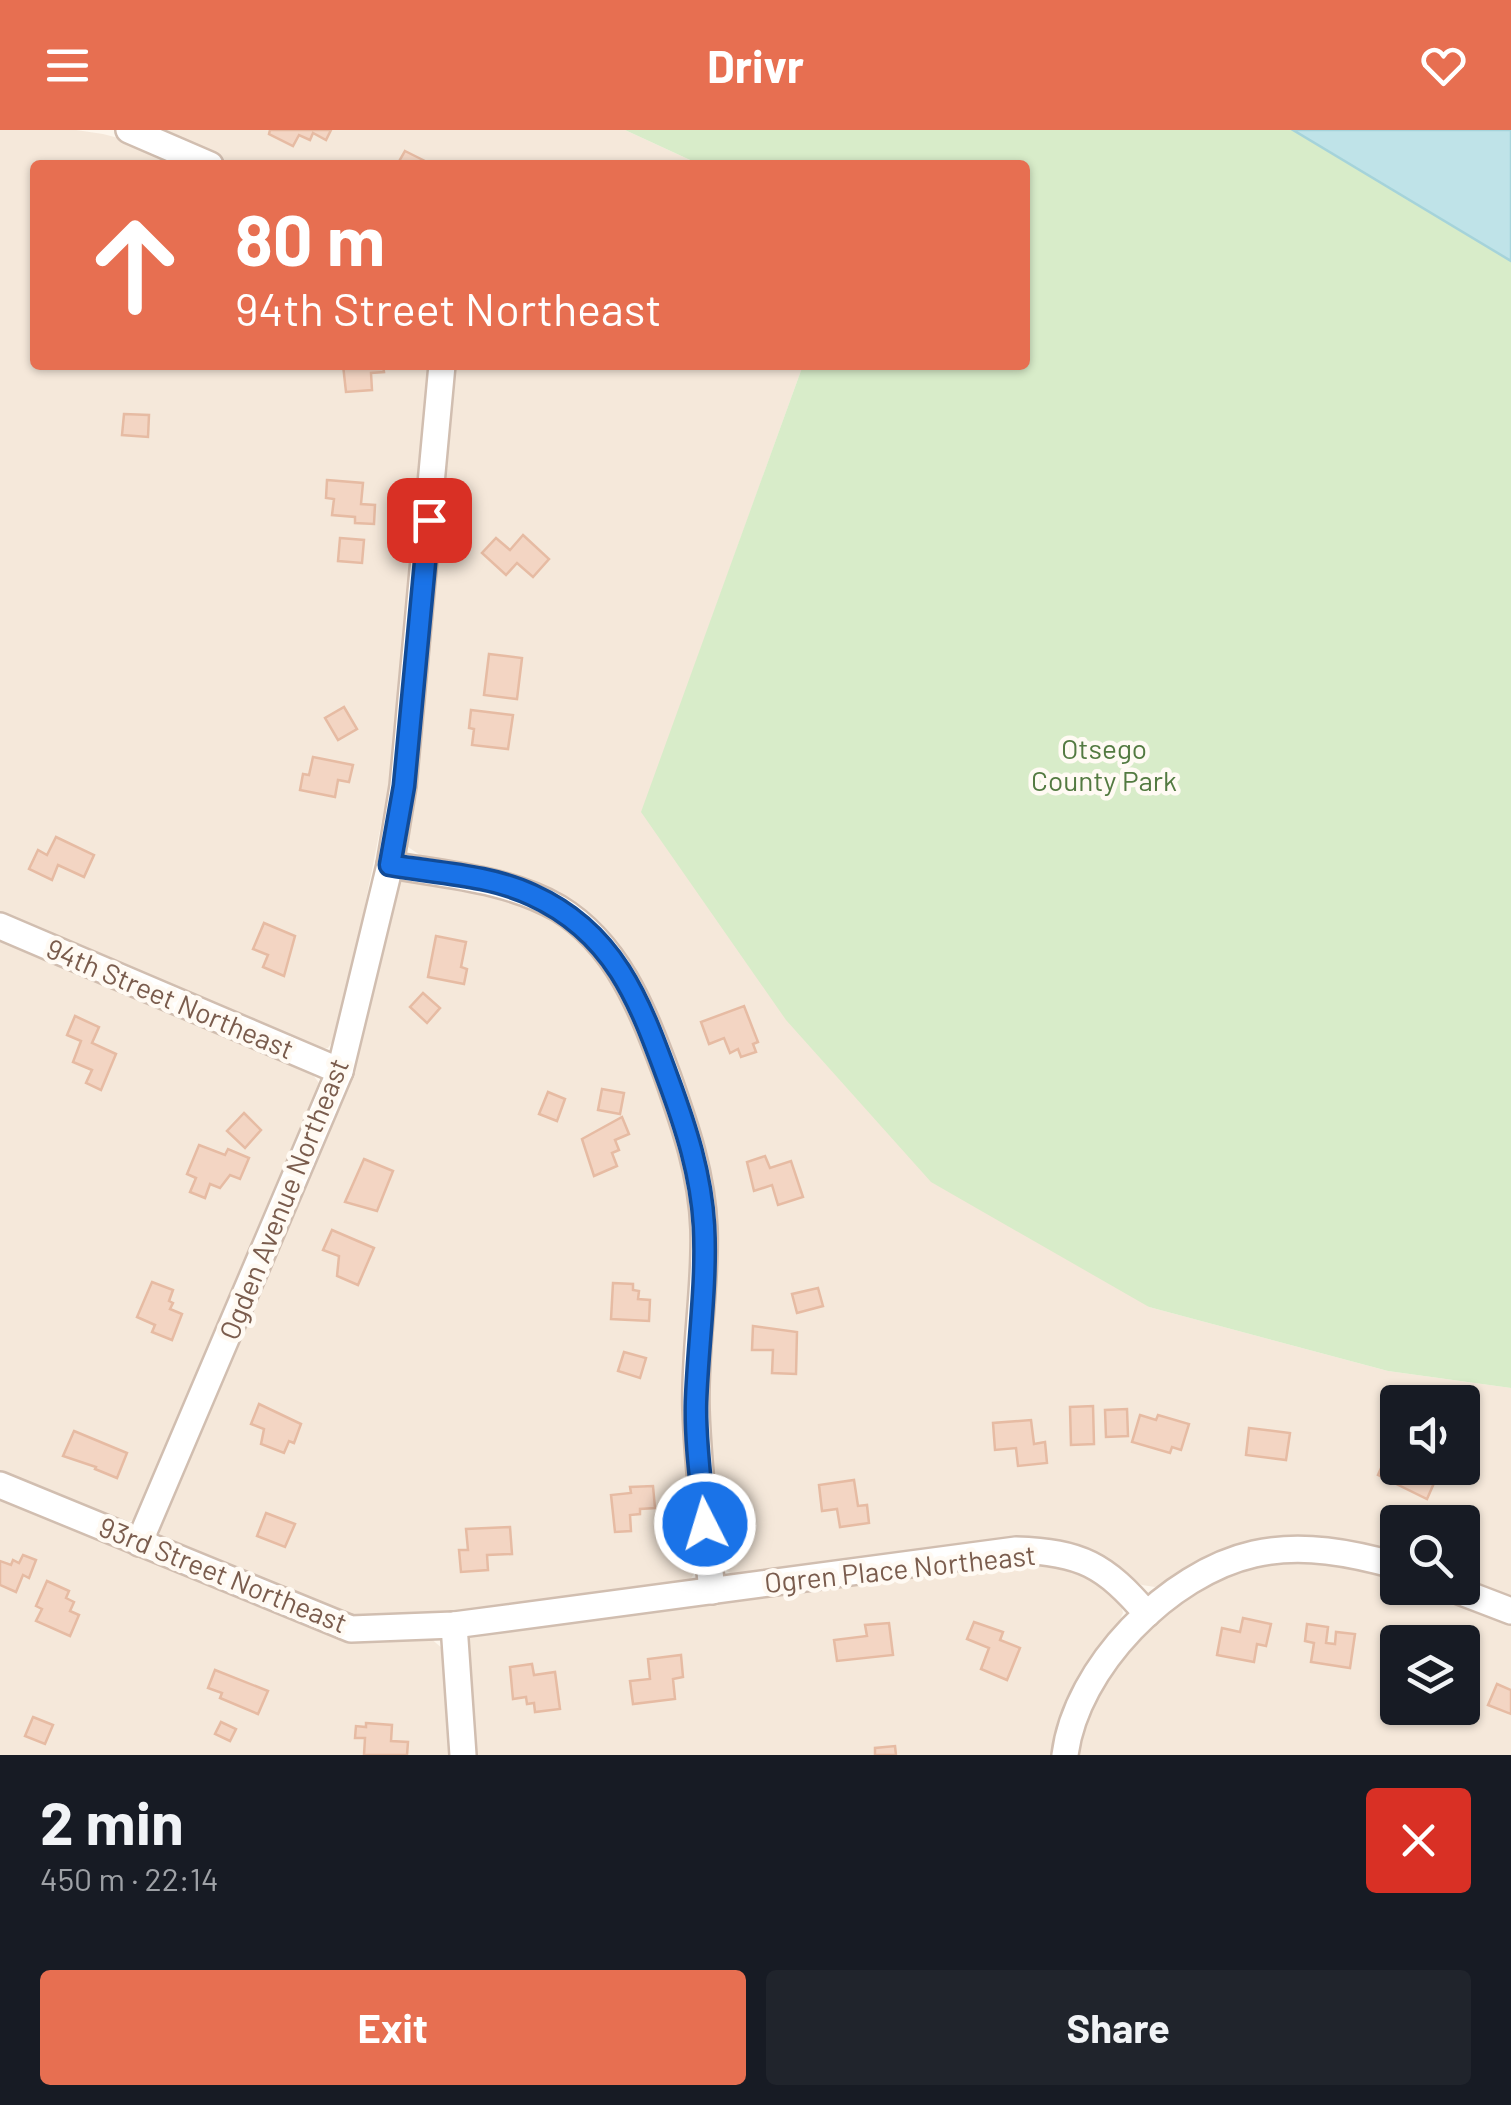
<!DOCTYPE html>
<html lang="en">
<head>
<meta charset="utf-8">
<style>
  :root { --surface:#171b24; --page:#20242c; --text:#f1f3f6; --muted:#9ea1a6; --accent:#e76f51 }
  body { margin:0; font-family:Barlow,sans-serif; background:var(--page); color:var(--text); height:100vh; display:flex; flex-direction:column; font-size:38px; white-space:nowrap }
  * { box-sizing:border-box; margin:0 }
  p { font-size:32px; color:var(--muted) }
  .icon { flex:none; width:55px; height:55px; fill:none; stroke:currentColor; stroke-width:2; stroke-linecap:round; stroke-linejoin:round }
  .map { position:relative; height:1625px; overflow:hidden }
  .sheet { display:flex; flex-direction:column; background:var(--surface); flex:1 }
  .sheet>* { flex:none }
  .top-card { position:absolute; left:30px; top:30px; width:1000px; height:210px; border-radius:10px; box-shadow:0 2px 8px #0004; background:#e76f51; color:#fff; overflow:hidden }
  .controls { position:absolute; left:1380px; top:1255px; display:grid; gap:20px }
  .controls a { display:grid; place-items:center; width:100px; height:100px; border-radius:10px; background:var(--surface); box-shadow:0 2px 8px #0004; font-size:50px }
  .pin { position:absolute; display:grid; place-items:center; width:85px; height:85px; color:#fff; margin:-42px; border-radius:20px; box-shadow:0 5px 15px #0006 }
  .me { position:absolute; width:110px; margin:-55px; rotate:355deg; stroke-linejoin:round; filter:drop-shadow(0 0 8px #0008) }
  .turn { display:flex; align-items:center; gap:35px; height:210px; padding:0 40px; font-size:45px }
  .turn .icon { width:130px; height:130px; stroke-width:2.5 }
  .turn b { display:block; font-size:70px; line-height:85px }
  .round { display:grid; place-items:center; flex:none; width:105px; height:105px; border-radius:10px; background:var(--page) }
  .overview { display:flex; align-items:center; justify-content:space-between; height:170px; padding:0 40px }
  h1 { font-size:60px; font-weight:700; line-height:75px }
  .button { display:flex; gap:20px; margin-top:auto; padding:20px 40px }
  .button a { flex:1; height:115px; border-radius:10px; background:var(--accent); color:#fff; font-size:40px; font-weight:700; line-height:115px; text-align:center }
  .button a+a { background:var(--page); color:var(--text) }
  header { display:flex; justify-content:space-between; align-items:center; height:130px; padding:0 40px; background:var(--accent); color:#fff; font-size:45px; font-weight:700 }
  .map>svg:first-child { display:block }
  .residential { fill:#f5e8da; fill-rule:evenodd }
  .green { fill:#d8ecc9 }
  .water { fill:#bfe3e8; stroke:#a5d3da; stroke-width:2.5 }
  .building { fill:#f3d5c3; stroke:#e6bba3; stroke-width:2.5 }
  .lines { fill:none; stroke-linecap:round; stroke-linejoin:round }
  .minor-casing { stroke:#d1beb0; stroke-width:30 }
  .minor { stroke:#fff; stroke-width:25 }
  .route-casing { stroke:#114b97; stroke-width:25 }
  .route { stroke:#1a73e8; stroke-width:18 }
  .labels { text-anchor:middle; stroke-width:9; stroke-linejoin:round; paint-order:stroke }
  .park-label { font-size:28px; fill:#537a41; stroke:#fffaf3 }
  .street-label { font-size:28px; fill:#7a5c4d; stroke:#fffaf3 }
</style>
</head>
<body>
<header><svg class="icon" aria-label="menu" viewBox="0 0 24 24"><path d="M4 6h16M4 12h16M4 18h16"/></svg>Drivr<svg class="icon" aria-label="heart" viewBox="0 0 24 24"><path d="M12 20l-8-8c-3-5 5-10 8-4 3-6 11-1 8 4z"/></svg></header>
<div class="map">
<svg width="1511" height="1625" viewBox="0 0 1511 1625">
  <rect width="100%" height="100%" fill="#fdf6ec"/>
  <g class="residential">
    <polygon points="0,0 76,0 103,4 126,10 183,35 35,35 35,235 427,235 429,253 399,604 340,901 328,918 318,919 0,786"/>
    <polygon points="155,0 625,0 701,35 227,35"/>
    <path d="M450,235h353l-161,447 507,495 239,64 123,17v212l-48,-18 -1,-60h-64l-1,33 -53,-13 -189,45 -13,-2 -50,-31 -353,24 -12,-7 -7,-11 -9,-66 -6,-143 7,-77 -72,-289 -133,-106 -84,-22 -15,-10 -4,-10zM1398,1272h64v66h-64z"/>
    <polygon points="411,744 533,776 580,808 615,852 659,962 676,1010 686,1051 691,1104 697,1439 688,1453 474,1480 371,1488 344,1485 162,1408 159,1401 160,1388 348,943 396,751"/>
    <polygon points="0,805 307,937 319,953 320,960 137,1389 127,1392 116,1393 0,1345"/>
    <polygon points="0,1366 323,1500 429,1507 443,1519 451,1625 0,1625"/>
    <polygon points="1039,1430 1095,1445 1121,1474 1123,1483 1055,1625 470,1625 464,1515 467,1506"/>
    <path d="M1279,1431h38l45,7 35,9 1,11h26l87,33v134h-436l8,-37 38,-65 34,-33 41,-29 39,-20zM1398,1512h64v66h-64z"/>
  </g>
  <polygon class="green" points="625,0 1293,0 1511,131 1511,1258 1388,1241 1149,1177 931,1052 786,890 641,682 803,235 1025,235 1025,35 701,35"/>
  <polygon class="water" points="1293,0 1511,0 1511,131"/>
  <g class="building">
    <polygon points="270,0 331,0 326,10 313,3 310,10 299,5 293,16 269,4"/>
    <polygon points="405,21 433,35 397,35"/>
    <polygon points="343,235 383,235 384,242 371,243 372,260 346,262"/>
    <polygon points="124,284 149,285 148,307 122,305"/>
    <polygon points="327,350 363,353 361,374 375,375 374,394 355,393 355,387 332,385 334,369 326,368"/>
    <polygon points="523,405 549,429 533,447 517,433 506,445 482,423 496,408 510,420"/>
    <polygon points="340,408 364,410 362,433 338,431"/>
    <polygon points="489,524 522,528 517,569 484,565"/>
    <polygon points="344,577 357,599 338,610 325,588"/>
    <polygon points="471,580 513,585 508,619 472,615 474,599 469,598"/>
    <polygon points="313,627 353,635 349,652 338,650 335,667 300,660 303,644 309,645"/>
    <polygon points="56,707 94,725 84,747 58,735 52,750 29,739 38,720 47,725"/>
    <polygon points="264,793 295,806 284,846 263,837 268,825 253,819"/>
    <polygon points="436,806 466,812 461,837 467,839 464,854 428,847"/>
    <polygon points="423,863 440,878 427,893 410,877"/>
    <polygon points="744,876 758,912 753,914 756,922 741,927 738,919 730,923 724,908 709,914 701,892"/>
    <polygon points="75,886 99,897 92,913 116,924 101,960 86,953 92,940 73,932 81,911 67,905"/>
    <polygon points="602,959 624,963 620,984 598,980"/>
    <polygon points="548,962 565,969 557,991 539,984"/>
    <polygon points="244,983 261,1000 245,1018 227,1001"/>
    <polygon points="622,987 629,1004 615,1010 619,1020 612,1023 617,1036 594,1046 582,1009"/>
    <polygon points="199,1015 225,1025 228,1019 249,1028 240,1049 230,1045 220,1058 210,1054 205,1068 190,1062 196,1048 187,1044"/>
    <polygon points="765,1026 770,1038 791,1031 803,1067 778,1075 772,1055 754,1061 747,1032"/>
    <polygon points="364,1029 393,1041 377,1081 345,1072"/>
    <polygon points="332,1100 374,1118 358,1155 337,1146 339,1126 323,1120"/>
    <polygon points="152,1152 173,1160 169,1171 173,1173 170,1179 182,1184 172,1210 152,1202 155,1195 137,1187"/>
    <polygon points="613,1153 633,1154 633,1160 639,1161 638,1169 650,1170 649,1191 611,1189"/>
    <polygon points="818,1158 823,1176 797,1183 792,1164"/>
    <polygon points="753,1196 797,1202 796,1244 772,1243 773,1220 752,1220"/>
    <polygon points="624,1222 646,1228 640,1248 618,1241"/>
    <polygon points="259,1274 301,1294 294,1313 289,1311 284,1323 261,1314 264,1299 251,1294"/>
    <polygon points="1093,1276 1094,1314 1071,1315 1070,1277"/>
    <polygon points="1127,1279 1128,1306 1106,1307 1105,1280"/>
    <polygon points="1140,1285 1156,1290 1158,1285 1189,1294 1181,1320 1172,1317 1170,1323 1132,1312"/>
    <polygon points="1031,1290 1034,1314 1045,1312 1047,1333 1018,1336 1016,1318 995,1320 993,1293"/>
    <polygon points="1249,1298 1290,1303 1286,1330 1246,1325"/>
    <polygon points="74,1301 127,1323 117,1348 95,1339 96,1337 63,1326"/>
    <polygon points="1390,1318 1398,1321 1398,1338 1434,1338 1432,1341 1438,1344 1427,1369 1378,1345"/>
    <polygon points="854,1350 858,1376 867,1375 869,1393 840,1397 837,1379 822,1381 819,1355"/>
    <polygon points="653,1356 655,1378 640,1379 640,1384 630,1385 631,1401 615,1402 611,1365 631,1363 630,1357"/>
    <polygon points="266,1383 295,1394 285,1417 257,1406"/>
    <polygon points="510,1397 512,1424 487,1425 488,1440 461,1442 459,1420 468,1420 466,1399"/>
    <polygon points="23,1425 36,1430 29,1448 23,1445 16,1462 0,1455 0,1431 11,1435 13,1430 19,1433"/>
    <polygon points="47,1451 69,1461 66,1468 74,1472 70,1481 79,1485 70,1506 36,1491 42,1479 36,1476"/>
    <polygon points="1243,1488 1271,1494 1266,1516 1257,1514 1254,1532 1217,1525 1222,1498 1240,1502"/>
    <polygon points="974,1492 1003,1502 1000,1510 1020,1518 1007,1550 981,1539 989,1518 967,1509"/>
    <polygon points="889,1493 893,1525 837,1531 834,1510 867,1506 865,1495"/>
    <polygon points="1307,1494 1328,1497 1326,1513 1335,1514 1336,1502 1355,1504 1350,1538 1311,1532 1314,1513 1305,1511"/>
    <polygon points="681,1525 683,1547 673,1549 675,1569 633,1574 630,1551 650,1549 648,1529"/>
    <polygon points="532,1534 534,1545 555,1542 560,1579 535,1582 534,1573 527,1574 526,1567 513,1569 510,1537"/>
    <polygon points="215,1540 268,1561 258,1584 220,1568 222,1563 208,1558"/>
    <polygon points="1497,1554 1511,1560 1511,1584 1488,1575"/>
    <polygon points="33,1587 53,1595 45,1614 25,1606"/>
    <polygon points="221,1592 236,1599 230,1611 215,1604"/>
    <polygon points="366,1593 392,1595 391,1611 408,1612 407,1625 364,1625 365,1608 355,1608 356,1596 366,1597"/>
    <polygon points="895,1616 896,1625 875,1625 875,1618"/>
  </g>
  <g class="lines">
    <g class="minor-casing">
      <g id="minor">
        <polyline points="129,0 210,35"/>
        <path d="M390,735c57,10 117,14 168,43 61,37 85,104 109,167 18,51 35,99 37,154 2,60 -10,121 -8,181 2,61 10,121 16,181"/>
        <polyline points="0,796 340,941"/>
        <path d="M0,1355l351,144 103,-4 562,-75c65,2 89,15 131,64"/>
        <polyline points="139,1413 340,941 390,735 403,656 442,235"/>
        <polyline points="1451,1458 1511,1481"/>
        <polyline points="454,1495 463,1625"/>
        <path d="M1065,1625c11,-88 104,-182 189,-201 48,-11 98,-1 144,12"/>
      </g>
    </g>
    <use href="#minor" class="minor"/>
  </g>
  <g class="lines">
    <g class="route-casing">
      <path id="route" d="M429,390l-25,266 -14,79c46,8 100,10 142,30 82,37 107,105 136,184 18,49 33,95 36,147 3,58 -6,118 -8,176 -1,40 5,82 9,122"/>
    </g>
    <use href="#route" class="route"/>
  </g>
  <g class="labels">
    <g class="park-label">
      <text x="1104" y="629">Otsego<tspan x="1104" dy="32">County Park</tspan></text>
    </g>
    <g class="street-label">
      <text transform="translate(170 869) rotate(23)" y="10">94th Street Northeast</text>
      <text transform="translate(284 1069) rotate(-68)" y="10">Ogden Avenue Northeast</text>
      <text transform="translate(900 1439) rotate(-6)" y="10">Ogren Place Northeast</text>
      <text transform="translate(223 1445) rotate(22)" y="10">93rd Street Northeast</text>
    </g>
  </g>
</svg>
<div class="controls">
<a><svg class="icon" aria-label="sound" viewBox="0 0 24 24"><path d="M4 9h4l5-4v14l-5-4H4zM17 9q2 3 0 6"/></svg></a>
<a><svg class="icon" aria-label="search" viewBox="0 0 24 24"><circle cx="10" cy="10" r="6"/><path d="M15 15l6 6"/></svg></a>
<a><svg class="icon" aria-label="layers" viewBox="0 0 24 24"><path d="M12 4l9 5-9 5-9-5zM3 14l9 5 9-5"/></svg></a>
</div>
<div class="pin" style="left:429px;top:390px;background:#d93025"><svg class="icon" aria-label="arrive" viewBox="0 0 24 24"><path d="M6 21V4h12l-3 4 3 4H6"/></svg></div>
<svg class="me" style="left:705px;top:1394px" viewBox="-20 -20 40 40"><circle r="17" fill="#1a73e8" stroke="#fff" stroke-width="3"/><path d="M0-11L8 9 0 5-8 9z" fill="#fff"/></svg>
<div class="top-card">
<div class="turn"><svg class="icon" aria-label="ahead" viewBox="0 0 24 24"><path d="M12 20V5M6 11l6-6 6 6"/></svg><div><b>80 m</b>94th Street Northeast</div></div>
</div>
</div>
<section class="sheet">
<div class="overview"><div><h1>2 min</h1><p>450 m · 22:14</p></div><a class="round" style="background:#d93025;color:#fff"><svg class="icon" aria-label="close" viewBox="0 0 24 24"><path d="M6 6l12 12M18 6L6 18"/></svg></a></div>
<div class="button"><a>Exit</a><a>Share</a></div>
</section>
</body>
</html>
